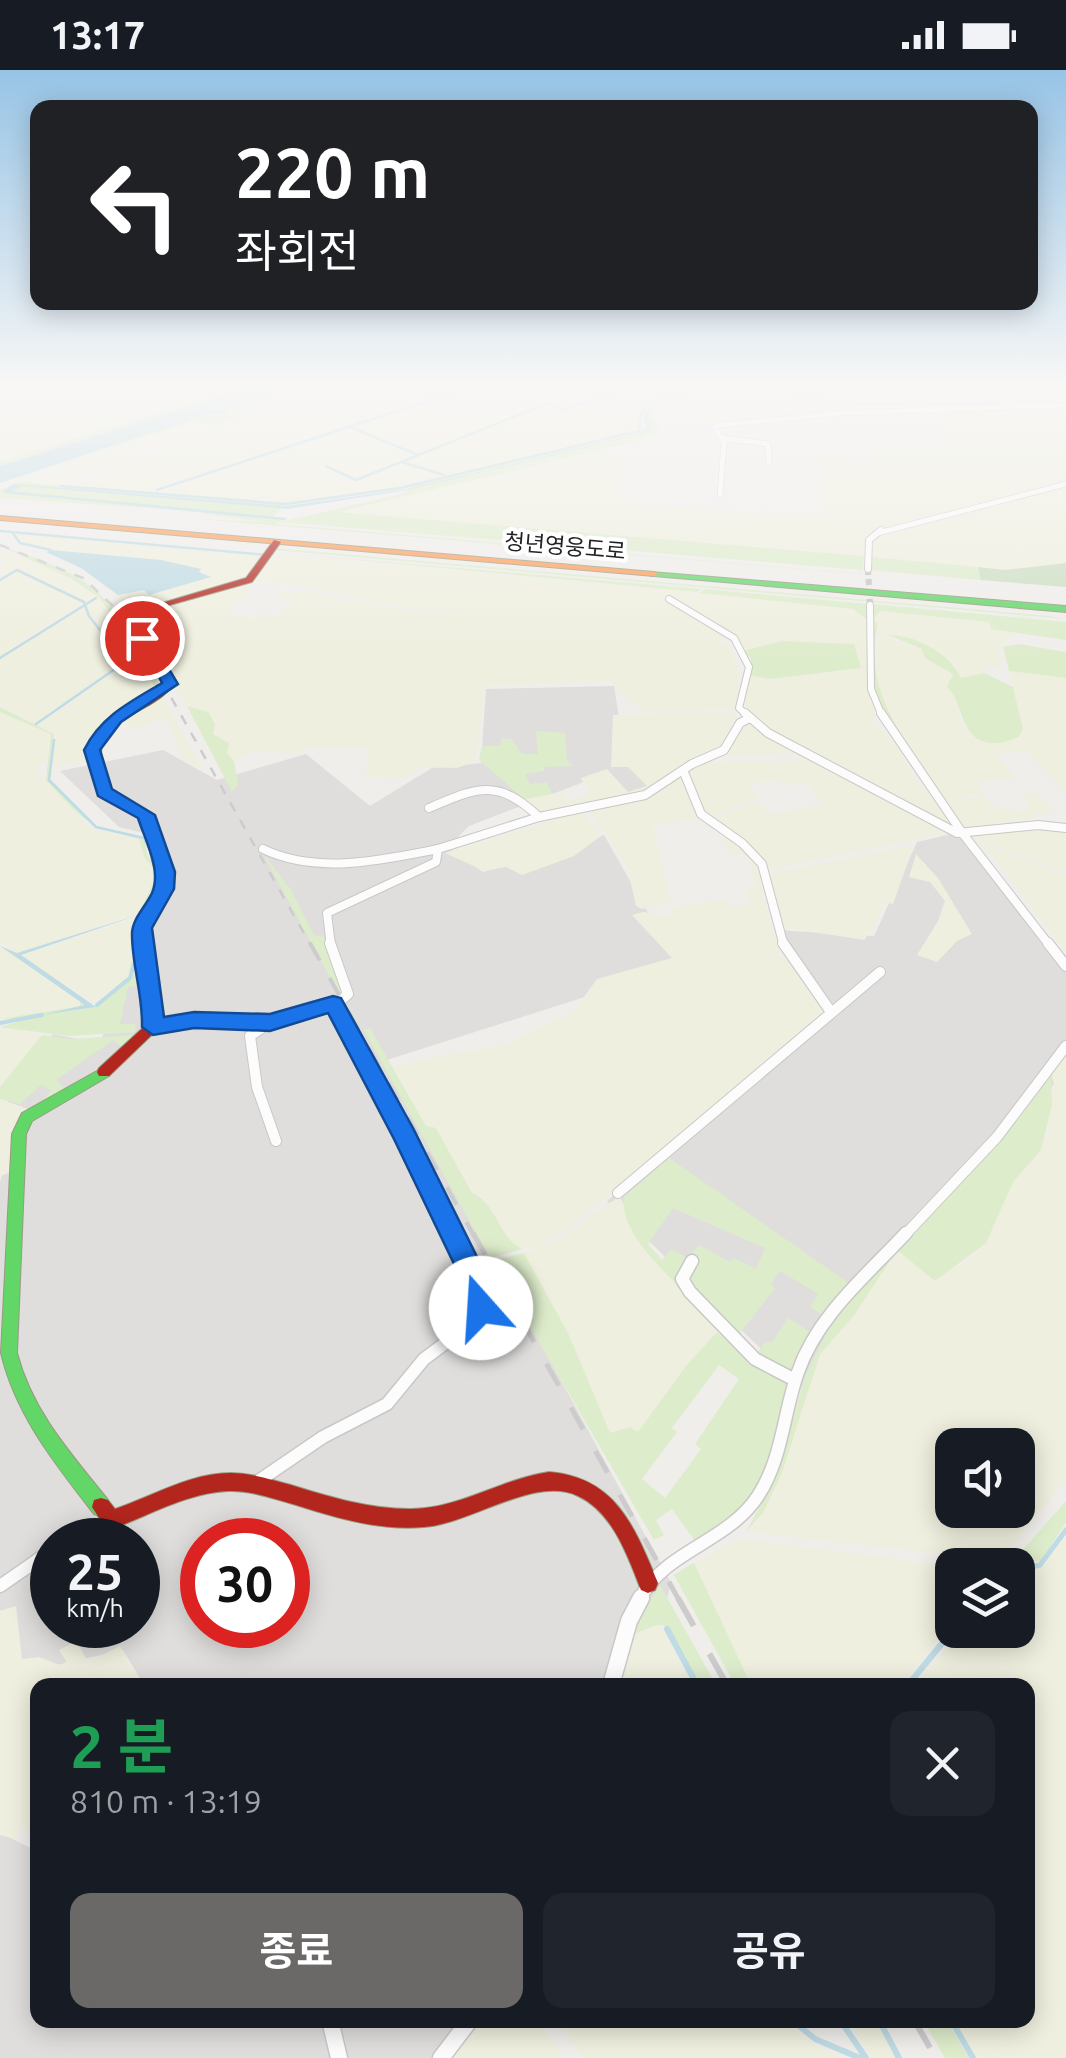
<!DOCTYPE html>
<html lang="ko">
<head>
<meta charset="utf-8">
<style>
  :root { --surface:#171b24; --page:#20242c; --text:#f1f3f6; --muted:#9ea1a6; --accent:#6a6968 }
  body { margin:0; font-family:Ubuntu,"Noto Sans KR",sans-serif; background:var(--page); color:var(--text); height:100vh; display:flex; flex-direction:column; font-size:38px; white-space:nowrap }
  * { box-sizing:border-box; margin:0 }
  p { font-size:32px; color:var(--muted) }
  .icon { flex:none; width:55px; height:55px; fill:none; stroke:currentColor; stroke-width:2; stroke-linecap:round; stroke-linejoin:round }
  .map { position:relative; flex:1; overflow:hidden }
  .panel { position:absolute; left:30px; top:1608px; width:1005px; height:350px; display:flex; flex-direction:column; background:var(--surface); border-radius:20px; box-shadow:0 5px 25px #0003 }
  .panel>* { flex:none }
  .top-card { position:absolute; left:30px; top:30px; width:1008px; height:210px; border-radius:20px; box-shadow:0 5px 25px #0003; background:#202124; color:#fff; overflow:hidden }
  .controls { position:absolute; left:935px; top:1358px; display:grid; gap:20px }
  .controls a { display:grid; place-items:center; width:100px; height:100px; border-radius:20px; background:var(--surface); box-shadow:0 5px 25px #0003; font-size:50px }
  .speed { position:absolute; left:30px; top:1448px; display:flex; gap:20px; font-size:50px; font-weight:700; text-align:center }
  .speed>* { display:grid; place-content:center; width:130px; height:130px; border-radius:50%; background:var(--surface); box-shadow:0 5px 25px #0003; line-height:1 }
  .speed small { font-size:25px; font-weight:400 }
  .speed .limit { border:15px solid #d22; background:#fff; color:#111 }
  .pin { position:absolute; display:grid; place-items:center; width:85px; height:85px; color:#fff; margin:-42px; border:5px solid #fff; border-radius:50%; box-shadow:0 2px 10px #0007 }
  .me { position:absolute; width:110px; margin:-55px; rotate:341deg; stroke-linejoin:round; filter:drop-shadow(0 0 8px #0008) }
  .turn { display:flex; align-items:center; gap:35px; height:210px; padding:0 40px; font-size:45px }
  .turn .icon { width:130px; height:130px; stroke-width:2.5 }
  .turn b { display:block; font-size:70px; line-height:85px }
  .round { display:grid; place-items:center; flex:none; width:105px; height:105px; border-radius:20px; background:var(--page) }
  .summary { display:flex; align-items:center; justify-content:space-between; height:170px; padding:0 40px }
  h1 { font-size:60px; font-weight:700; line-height:75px; color:#1e9e55 }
  .cta { display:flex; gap:20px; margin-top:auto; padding:20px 40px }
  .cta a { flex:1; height:115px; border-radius:20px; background:var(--accent); color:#fff; font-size:40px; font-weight:700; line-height:115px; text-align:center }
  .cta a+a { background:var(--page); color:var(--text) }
  .status { display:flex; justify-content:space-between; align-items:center; height:70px; padding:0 50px; background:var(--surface); direction:ltr }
  .status svg { height:28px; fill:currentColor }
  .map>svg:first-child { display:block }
  .residential { fill:#dfdedc; fill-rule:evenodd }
  .farmland { fill:#efefdf; fill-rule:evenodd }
  .grass { fill:#ddeccb; fill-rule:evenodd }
  .forest { fill:#cbdec1 }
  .water { fill:#bfdbe3 }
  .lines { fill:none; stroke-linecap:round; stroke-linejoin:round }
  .stream-far3 { stroke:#bfdbe3; stroke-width:2.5 }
  .stream-far2 { stroke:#bfdbe3; stroke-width:4 }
  .stream-far1 { stroke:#bfdbe3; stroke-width:5 }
  .stream { stroke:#bfdbe3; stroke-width:6 }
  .street-tunnel { stroke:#c7c5c3; stroke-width:6; stroke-dasharray:6 4; stroke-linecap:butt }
  .street-far5-casing { stroke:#c9c8c7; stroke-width:6 }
  .street-far4-casing { stroke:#c9c8c7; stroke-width:8 }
  .street-far3-casing { stroke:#c9c8c7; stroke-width:10 }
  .street-far2-casing { stroke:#c9c8c7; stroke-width:12 }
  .street-far1-casing { stroke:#c9c8c7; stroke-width:15 }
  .street-casing { stroke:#c9c8c7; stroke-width:19 }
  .fast-casing { stroke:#999a82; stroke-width:2 }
  .slow-casing { stroke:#999a82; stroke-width:2 }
  .jam-casing { stroke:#999a82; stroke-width:2 }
  .street-far5 { stroke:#fdfcfc; stroke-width:5 }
  .street-far4 { stroke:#fdfcfc; stroke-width:6 }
  .street-far3 { stroke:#fdfcfc; stroke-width:8 }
  .street-far2 { stroke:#fdfcfc; stroke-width:10 }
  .street-far1 { stroke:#fdfcfc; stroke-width:12 }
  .street { stroke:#fdfcfc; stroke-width:16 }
  .fast { fill:#63d668; fill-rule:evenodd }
  .slow { fill:#ff974d; fill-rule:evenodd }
  .jam { fill:#b3261e; fill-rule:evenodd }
  .rail-far3 { stroke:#ccc; stroke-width:2.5; stroke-dasharray:10 10; stroke-linecap:butt }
  .rail-far2 { stroke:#ccc; stroke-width:4; stroke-dasharray:20 20; stroke-linecap:butt }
  .rail-far1 { stroke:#ccc; stroke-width:5; stroke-dasharray:25 25; stroke-linecap:butt }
  .rail { stroke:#ccc; stroke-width:6; stroke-dasharray:32 32; stroke-linecap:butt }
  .route { fill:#1a73e8; stroke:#114b97; stroke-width:2.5 }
  .labels { text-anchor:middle; stroke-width:8; stroke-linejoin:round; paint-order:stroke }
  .far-street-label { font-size:22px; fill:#222; stroke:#fff }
</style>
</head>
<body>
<div class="status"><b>13:17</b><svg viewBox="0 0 49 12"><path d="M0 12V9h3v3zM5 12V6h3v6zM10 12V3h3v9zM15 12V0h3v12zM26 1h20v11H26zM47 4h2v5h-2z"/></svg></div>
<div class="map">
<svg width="1066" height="1988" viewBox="0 0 1066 1988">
  <rect width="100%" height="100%" fill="#f0eeeb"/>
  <g class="residential">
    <path d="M614,616l11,70 27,33 -28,7 -22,-21 -133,51 -21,21 35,25 121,-37 75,132 -292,93 284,523 -26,102h-501l-21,-35 -96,22 -27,-63v-427l19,-68 -13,-14 47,-66 45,9 18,-28 6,-32 24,-5 1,-56 17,-21 -12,-66 -33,-8 -59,-56 103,-21 54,30 89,-26 64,52 62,-38 49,-5 5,-74zM52,1470h86v85h-86zM202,1470h86v85h-86z"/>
    <polygon points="960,762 1066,886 1066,999 807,1323 607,1131 834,935 776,860 874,866 917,772"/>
    <polygon points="0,1763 37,1781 38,1950 487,1950 457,1988 0,1988"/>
  </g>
  <g class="farmland">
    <polygon points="27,316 128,319 240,316 0,392 0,353"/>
    <polygon points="336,316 465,316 347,355 335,350 345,356 146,421 67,416"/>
    <polygon points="474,316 645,316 679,321 640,340 638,361 450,406 421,397 447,407 400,418 281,433 244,430 292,409 240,430 155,421"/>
    <polygon points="723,316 767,318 815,336 801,338 784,327 773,329 793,345 765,349 731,327 748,346 706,355 686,336 672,335"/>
    <polygon points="776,316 862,316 866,325 865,316 945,316 995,333 835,335"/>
    <polygon points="958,316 1066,316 1066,331 1001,333"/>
    <polygon points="1066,337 1066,412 880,458 868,465 864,486 334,442 607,378 627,393 618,427 629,434 820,447 823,442 819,385 865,393 877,378 951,374 926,340"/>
    <polygon points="194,353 217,355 53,416 18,412"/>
    <polygon points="1066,416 1066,493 1005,500 872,487 873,469 886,460"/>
    <polygon points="14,462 266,485 239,511 131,540 118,525 209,507 200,499 51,480 20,472"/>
    <polygon points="0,479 49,497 97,527 83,531 17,498 0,507 4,493"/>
    <polygon points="271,484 697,522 682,533 666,526 656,527 723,563 725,571 675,561 728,574 739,603 736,639 643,641 609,611 485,616 476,691 457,698 420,697 405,708 365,707 370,677 311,677 300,684 257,680 234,691 227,683 229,673 212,664 197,637 187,635 180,625 132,544 243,515 253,519 227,543 255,548 262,543 278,546 294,530 275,522 303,521 418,543 464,540 416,540 311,518 248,511"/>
    <polygon points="17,501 81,533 0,586 0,511"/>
    <polygon points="700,523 853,539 869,551 869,624 876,645 870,653 894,669 913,705 958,759 778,667 744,640 750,605 769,609 860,598 853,578 782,571 743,581 731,562 686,536"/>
    <polygon points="100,528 158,620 99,659 88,691 53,697 56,663 38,656 126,593 92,548 86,532"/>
    <polygon points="84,534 87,546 123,593 35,654 0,634 0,589"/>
    <polygon points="879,541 990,552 991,559 1016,563 998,579 1000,598 983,595 984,603 961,608 954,596 926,574 893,569 922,579 925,588 953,604 949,613 960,649 968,661 984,670 1016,670 1023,660 1009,601 1066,608 1066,722 1025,680 997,684 1016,709 979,711 983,722 946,731 881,633 876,587 878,564 873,551"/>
    <polygon points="162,625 201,697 197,699 181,686 165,646 140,658 112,653"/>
    <polygon points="0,642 51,664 46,693 36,696 41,711 46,710 81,749 95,759 142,771 143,785 158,807 138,844 16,883 0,872"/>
    <polygon points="736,643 720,680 644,723 539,744 524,729 562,722 567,730 590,725 581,708 607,699 628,722 647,716 628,697 611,697 613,645"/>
    <polygon points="745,652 753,654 805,683 714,687 731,676"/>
    <polygon points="807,690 814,692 946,763 767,800 741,768 712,749 758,731 770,744 823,734 808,712 785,716 779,709 748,714 757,728 709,748 703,744 686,701 702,693"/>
    <polygon points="681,704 696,749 653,755 671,832 642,839 636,836 627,796 590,741 651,725"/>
    <polygon points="1036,722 1054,740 1041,746 1031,742 1038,747 980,762 965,761 946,733 985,725 990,735 1029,742 1025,724"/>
    <polygon points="583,741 601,766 574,786 522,805 506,797 485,801 445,783"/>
    <polygon points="1039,753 1066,760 1066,803 970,766"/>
    <polygon points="723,760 760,797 763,828 781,883 744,895 786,884 826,943 715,1041 566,1159 539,1176 522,1179 508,1172 482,1126 472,1123 436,1059 426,1056 393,995 504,975 573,942 597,909 672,888 632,845 643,842 670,846 672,837 726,830 732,837 751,835 747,818 758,817 749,802 753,801 747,786 729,785"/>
    <polygon points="969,768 1066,806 1066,884 993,786"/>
    <polygon points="914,775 893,834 884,832 874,861 869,860 865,870 780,857 768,804"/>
    <polygon points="916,784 938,808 972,864 957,871 937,892 917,885 938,851 945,831 930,812 909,807"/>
    <polygon points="137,847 136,880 127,907 94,933 20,885"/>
    <polygon points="0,876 80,931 83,935 0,949"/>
    <polygon points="0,957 30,959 42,965 0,1017"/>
    <path d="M1066,985v425l-66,81 -250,-29 24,-38 46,-140 34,-39 43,-66 63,18 26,-24 27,-61 35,-45 6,-52 -3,-12zM952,1375h66v65h-66z"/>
    <polygon points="0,1029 31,1040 9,1103 0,1106"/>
    <polygon points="620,1126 646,1184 676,1210 717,1262 686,1296 638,1363 610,1364 568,1263 524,1183 553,1172"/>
    <polygon points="1066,1466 1066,1988 978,1988 955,1950 1028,1950 1028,1615 914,1615 962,1560 1018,1560 1018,1507 1042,1497"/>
    <polygon points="740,1468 952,1496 952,1552 900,1615 751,1615 693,1493"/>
    <polygon points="16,1536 22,1589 39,1587 62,1596 66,1591 59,1580 76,1571 88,1592 120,1576 141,1615 38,1615 37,1761 21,1758 15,1769 0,1765 0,1541"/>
    <polygon points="659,1554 693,1615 621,1615 632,1560"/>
    <polygon points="478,1950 539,1950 563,1988 447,1988"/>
    <polygon points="557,1950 786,1950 816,1976 846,1988 583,1988"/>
    <polygon points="847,1950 875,1950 896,1988 873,1988"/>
  </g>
  <g class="grass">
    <polygon points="240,316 244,316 232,321 254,316 0,396 0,392"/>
    <polygon points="289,316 294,316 284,321 302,316 235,340 245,345 217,355 194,353 207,347 0,415 212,343 227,346 221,341"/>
    <polygon points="645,316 726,318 672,335 659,333 703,316 651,336 645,341 644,362 651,358 648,344 653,345 661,363 650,368 338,442 864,486 863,500 280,452 402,424 413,417 279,436 24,417 281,438 273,448 284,449 276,454 1066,521 196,449 265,452 178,440 0,428 0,419 20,415 13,414 18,412 290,434 411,416 638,362 643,359 642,340 678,322"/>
    <path d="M0,476c104,32 112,53 162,143l-5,4 -13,-30 -44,-65 -30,-20z"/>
    <polygon points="275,478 1049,546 1066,549 273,480"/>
    <polygon points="272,482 702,519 697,522"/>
    <polygon points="872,487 978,497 982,510 1066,518 870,500"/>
    <polygon points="705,519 868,534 869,551 853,539 700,523"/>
    <path d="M872,534l194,18v18l-75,-11 -2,-7 -109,-11 -7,9 5,3c-17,73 31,120 68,178l-62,-83 -10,-29z"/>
    <path d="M888,565c27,0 61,17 73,43l23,-5 29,14 10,42 -4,8c-61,24 -52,-32 -72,-50l6,-13 -28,-16 -3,-9z"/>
    <polygon points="782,571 854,574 861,598 769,609 750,605 751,589 743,581"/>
    <polygon points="1019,574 1066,582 1066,608 1009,601 1003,577"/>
    <polygon points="187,636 208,642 215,654 213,664 229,673 227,683 234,691 238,714 232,722"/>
    <path d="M0,637l54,27 -5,47 47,46 49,13 2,15 13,18c-3,18 -12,29 -18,45 -4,10 1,22 -3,32 -9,26 -18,39 -43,54l31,-27 9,-27 1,-33 21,-44 -14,-16 -5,-18c-54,-13 -56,-19 -93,-59l5,-46 -51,-22z"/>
    <polygon points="536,661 565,663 567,691 573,696 544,697 544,701 525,704 530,714 547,712 552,724 524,729 479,690 482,676 500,676 501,669 512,669 522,684 538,684"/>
    <polygon points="262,782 291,820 314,865 324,867 344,924 340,926"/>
    <polygon points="144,903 147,915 128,917 120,954 136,954 135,962 68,966 0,957 32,948 0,949 80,936 80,931 86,935 59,943 96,937 134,905"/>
    <path d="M370,958l56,98 10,2 36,65c24,9 26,44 50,56l-32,9 -126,-228z"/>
    <polygon points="42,965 71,969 137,965 125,979 113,970 56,1010 69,1022 40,1035 51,1020 41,1015 20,1034 0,1029 0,1017"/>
    <polygon points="1051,1003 1052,1035 1041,1080 1013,1112 986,1173 935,1211 897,1180 854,1245 820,1284 782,1403 763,1443 746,1462 778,1402 805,1306 836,1244 1008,1061"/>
    <path d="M669,1088l184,128 -30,29 -13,-8 8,-13 -38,-23 -9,13 4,4 -38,49c-32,-30 -120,-93 -113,-140zM673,1138l92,40 -9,21 -22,-11 -4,4 -31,-17 -11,13 -17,-9 -9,11 -14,-16z"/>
    <path d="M524,1183l44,80 42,100 20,-6 8,5 48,-66 31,-34 35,30 37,21c-23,76 -13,111 -94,158l-23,-32 -16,11 8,15 -10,5 -162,-279zM719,1295l20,14 -44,65 6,5 -36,49 -23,-19 35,-47 -5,-4z"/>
    <polygon points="788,1248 813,1264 792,1305 757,1283 766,1271 772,1272"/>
    <polygon points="1066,1431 1066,1452 1041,1491 1010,1494"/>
    <polygon points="693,1493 694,1493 751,1615 735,1615 674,1505"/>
    <polygon points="660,1515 716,1615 700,1615 668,1557 659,1554 637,1563 632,1560"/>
    <polygon points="923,1950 946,1950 969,1988 945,1988"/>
  </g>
  <polygon class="forest" points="1066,493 1066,517 981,510 978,497 1005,500"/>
  <g class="water">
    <polygon points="254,316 289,316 223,340 227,346 212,343 0,413 0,396"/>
    <polygon points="710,316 659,333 648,344 651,358 643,364 407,420 288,439 21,416 10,423 2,422 13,414 286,436 407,419 640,364 646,358 644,343 668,328"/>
    <polygon points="51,480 161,490 201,499 199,502 211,507 149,525 144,520 118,525 81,498 46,482"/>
    <polygon points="141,844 21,885 96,937 42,945 85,935 0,876 17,883"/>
  </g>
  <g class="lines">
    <g class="stream-far3">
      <polyline points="649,316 679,320"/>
      <polyline points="775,316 835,335 996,333"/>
      <polyline points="864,316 866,324"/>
      <polyline points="956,316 960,316"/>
      <polyline points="683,320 696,316"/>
      <polyline points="350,357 418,385"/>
      <polyline points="402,392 444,405"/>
      <polyline points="326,396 356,410 546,334 564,340 633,316"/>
      <polyline points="61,416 286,434 400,418 639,361 641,340 679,321"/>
      <polyline points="157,420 473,316"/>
      <polyline points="6,422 285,449"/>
      <polyline points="0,461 266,485"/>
      <polyline points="12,462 20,473 51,480"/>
      <polyline points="0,510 17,500 84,532 89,546 125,592 36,654"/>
      <polyline points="0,588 96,528"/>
      <polyline points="54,670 49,710 96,757 144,768 159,800"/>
      <polyline points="140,854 154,827"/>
    </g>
    <g class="stream-far2">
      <polyline points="97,935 130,908 138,882"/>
      <polyline points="0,953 42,945"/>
    </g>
    <polyline class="stream-far1" points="1018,1500 1040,1495 1066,1460"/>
    <g class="stream">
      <polyline points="667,1559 697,1615"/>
      <polyline points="908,1615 953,1560"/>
      <polyline points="792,1950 815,1969 860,1988"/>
      <polyline points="840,1950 866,1988"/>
      <polyline points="879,1950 899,1988"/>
      <polyline points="951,1950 973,1988"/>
    </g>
    <polyline class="street-tunnel" points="868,499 870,535"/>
    <g class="street-far5-casing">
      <g id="street-far5">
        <polyline points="721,368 768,374 769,393"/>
        <polyline points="720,425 724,373 715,357 721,355 842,343 1066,335"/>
        <polyline points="878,463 1066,414"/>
      </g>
    </g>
    <g class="street-far4-casing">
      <g id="street-far4">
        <polyline points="868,499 869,470 881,460"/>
        <polyline points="669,529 734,568 749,597 739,638 748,646"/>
        <polyline points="870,535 871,619 882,646"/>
      </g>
    </g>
    <g class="street-far3-casing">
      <g id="street-far3">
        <polyline points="745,643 768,663 957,763 1038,755 1066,758"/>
        <polyline points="881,643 963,764 1050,876"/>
        <polyline points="683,700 701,744 742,773 762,794 784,876"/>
        <path d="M429,738c49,-21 68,-30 110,9"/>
        <path d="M263,779c54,26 119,11 175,0"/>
        <polyline points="331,876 327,843 436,792 438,779 539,747 645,725 692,694 724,680 740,653 748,649"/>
      </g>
    </g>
    <g class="street-far2-casing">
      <g id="street-far2">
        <polyline points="783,873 831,942"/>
        <polyline points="1048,873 1066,896"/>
        <polyline points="333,934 453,1166"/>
        <polyline points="269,953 250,966 257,1017 276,1071"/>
        <polyline points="153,957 194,950 270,953 340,931 348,924 330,873"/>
        <polyline points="618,1123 880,902"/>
        <polyline points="904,1166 997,1067 1066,976"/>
      </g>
    </g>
    <g class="street-far1-casing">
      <g id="street-far1">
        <polyline points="692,1191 682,1209 690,1222 755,1289 795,1310"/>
        <polyline points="257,1412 323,1367 387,1334 424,1289 459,1263 481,1237 481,1223 452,1163"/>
        <polyline points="70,1470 112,1450"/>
        <polyline points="0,1516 52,1480"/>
        <path d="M639,1530c26,-50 88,-57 119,-104 25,-39 25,-82 40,-124 19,-56 69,-97 108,-139"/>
      </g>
    </g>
    <g class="street-casing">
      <g id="street">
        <polyline points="611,1615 629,1551 641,1528"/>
        <polyline points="330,1950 339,1988"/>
        <polyline points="441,1988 470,1950"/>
      </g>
    </g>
    <g class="fast-casing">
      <g id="fast">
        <polygon points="651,502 1066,536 1066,542 654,506 651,506"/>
        <path d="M104,997l5,1 2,4 -2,4 -77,45 -6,13 -9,219c15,58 54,101 91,147l2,7 -2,7 -7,2 -7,-2c-39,-51 -78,-98 -93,-161l11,-219 10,-21z"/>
      </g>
    </g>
    <g class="slow-casing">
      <polygon id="slow" points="0,446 654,502 658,504 654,506 0,450"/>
    </g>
    <g class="jam-casing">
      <g id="jam">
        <path d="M274,470l7,2 -29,40 -118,33 41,69c-6,6 -11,12 -18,16 -17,13 -50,20 -55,43 -3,16 3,32 7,47l42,25 19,68 -22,50 12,94 -51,49h-10l-2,-4 2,-4 47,-43 -10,-92 22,-50 -17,-66 -41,-23c-30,-76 20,-71 65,-111l-40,-69 121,-36z"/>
        <path d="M549,1402c67,5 86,56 109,111l-3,7 -7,3 -7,-3c-13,-33 -28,-78 -63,-94 -43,-21 -107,28 -154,31 -44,4 -87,-9 -128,-22 -22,-6 -45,-15 -68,-14 -41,2 -78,24 -116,38l-7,-2 -13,-20 2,-7 7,-2 7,2 7,9c38,-13 75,-36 116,-36 21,0 40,7 60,12 38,12 78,24 119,24 50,0 91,-30 139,-37z"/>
      </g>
    </g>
    <use href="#street-far5" class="street-far5"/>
    <use href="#street-far4" class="street-far4"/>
    <use href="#street-far3" class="street-far3"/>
    <use href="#street-far2" class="street-far2"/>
    <use href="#street-far1" class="street-far1"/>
    <use href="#street" class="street"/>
    <use href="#fast" class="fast"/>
    <use href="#slow" class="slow"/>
    <use href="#jam" class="jam"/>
    <polyline class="rail-far3" points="0,475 83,508 127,549 311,876"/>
    <polyline class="rail-far2" points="310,873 474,1166"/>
    <polyline class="rail-far1" points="473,1163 679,1530"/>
    <g class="rail">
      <polyline points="678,1528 727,1615"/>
      <polyline points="914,1950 936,1988"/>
    </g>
  </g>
  <linearGradient id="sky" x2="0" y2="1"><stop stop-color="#97c4e6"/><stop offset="0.53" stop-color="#f8f7f6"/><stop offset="1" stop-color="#f8f7f6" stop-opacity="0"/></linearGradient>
  <rect width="1066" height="594" fill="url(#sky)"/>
  <path class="route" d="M137,564h11l30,50 -57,38 -21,28 12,39 43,26 20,57 -1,17 -22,39 12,89 30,-5 76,2 63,-18 8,2 73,132 77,155 4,23 -4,8 -10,4 -10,-4 -3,-23 -74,-154 -66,-126 -58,18 -76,-3 -41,7 -11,-8c1,-32 -10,-61 -10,-93 0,-15 14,-28 20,-41 10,-23 -7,-53 -14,-75l-40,-22 -14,-46c17,-34 46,-48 78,-67z"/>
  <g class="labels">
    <g class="far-street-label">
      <text transform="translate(565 476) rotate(5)" y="8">청년영웅도로</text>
    </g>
  </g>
</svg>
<div class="controls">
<a><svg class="icon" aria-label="sound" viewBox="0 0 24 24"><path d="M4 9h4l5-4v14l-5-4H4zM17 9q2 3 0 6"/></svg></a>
<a><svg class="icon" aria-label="layers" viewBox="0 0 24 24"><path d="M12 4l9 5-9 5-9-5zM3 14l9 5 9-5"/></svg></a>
</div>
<div class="speed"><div>25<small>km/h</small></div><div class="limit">30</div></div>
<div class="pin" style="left:142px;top:568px;background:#d93025"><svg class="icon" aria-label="arrive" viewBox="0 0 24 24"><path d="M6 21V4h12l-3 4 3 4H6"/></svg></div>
<svg class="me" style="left:481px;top:1238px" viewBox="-20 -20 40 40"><circle r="19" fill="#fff"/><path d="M0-13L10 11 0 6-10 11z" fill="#1a73e8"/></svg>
<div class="top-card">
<div class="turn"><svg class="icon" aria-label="left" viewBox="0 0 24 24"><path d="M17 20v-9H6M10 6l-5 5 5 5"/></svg><div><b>220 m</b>좌회전</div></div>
</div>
<section class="panel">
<div class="summary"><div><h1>2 분</h1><p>810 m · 13:19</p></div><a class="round"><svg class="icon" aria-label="close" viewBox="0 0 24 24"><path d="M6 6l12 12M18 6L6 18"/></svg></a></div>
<div class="cta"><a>종료</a><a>공유</a></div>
</section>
</div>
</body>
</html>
